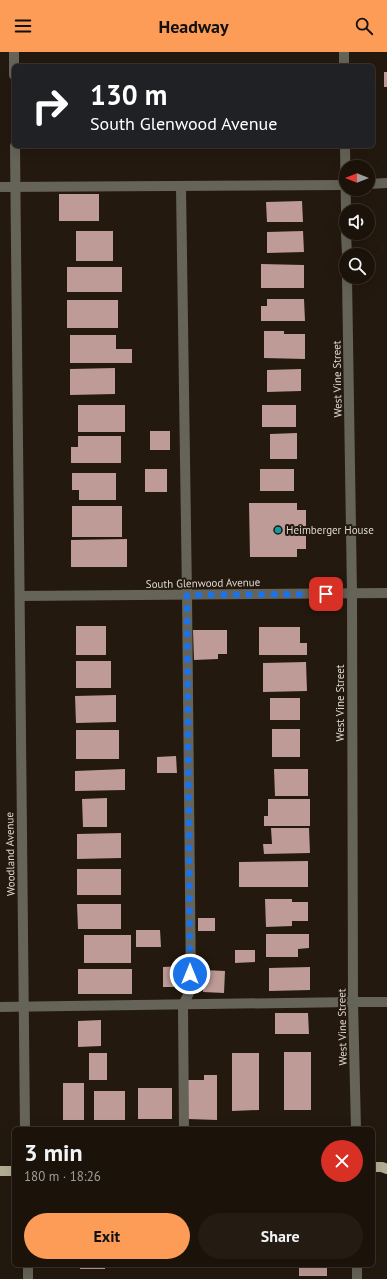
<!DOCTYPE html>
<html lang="en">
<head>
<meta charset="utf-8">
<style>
  :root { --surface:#1b130a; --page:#241c13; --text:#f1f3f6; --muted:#a09e9c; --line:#39322b; --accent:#fd9c56 }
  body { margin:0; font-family:"PT Sans",sans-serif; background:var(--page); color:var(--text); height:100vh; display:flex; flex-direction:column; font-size:15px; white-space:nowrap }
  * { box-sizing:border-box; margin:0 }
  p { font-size:13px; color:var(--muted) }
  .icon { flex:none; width:22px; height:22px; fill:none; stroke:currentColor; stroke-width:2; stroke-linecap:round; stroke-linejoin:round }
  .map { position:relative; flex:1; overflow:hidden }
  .side { position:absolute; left:12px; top:1075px; width:363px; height:140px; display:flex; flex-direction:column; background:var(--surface); border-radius:6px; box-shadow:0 4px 16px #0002,0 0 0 1px var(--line) }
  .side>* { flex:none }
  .banner { position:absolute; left:12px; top:12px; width:363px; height:84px; border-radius:6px; box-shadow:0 4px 16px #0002,0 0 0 1px var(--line); background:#202124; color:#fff; overflow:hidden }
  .needle { width:26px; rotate:270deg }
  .buttons { position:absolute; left:339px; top:108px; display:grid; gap:8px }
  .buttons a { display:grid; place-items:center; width:36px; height:36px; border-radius:50%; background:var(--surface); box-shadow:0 4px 16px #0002,0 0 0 1px var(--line); font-size:20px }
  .pin { position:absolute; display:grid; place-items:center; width:34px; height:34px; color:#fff; margin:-17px; border-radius:8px; box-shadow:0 2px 6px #0006 }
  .me { position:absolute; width:44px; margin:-22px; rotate:0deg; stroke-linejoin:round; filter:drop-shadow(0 0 3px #0008) }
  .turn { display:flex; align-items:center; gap:14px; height:84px; padding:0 12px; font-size:18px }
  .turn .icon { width:52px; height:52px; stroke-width:2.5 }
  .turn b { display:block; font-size:28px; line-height:34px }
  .round { display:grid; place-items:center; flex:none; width:42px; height:42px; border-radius:21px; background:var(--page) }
  .head { display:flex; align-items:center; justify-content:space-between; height:68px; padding:0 12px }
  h1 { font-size:24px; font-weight:800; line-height:30px }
  .action { display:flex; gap:8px; margin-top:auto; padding:8px 12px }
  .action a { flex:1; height:46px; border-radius:24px; background:var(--accent); color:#111; font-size:16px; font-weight:800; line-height:46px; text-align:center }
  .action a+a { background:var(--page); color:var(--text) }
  header { display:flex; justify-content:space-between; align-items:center; height:52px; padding:0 12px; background:var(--accent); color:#111; font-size:18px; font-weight:800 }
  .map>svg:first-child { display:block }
  .building { fill:#bf9b97 }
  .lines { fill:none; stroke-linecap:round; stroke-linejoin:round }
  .minor { stroke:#666458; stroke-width:10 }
  .major { stroke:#b3af94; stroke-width:10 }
  .route { stroke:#1a73e8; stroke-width:7; stroke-dasharray:0 12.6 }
  .culture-dot { fill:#0f9aa8; stroke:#24190e; stroke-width:1.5 }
  .labels { text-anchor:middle; stroke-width:4; stroke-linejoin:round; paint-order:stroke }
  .street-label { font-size:11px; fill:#dfd8d0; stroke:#24190e }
  .poi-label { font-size:11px; fill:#dfd8d0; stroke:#24190e; text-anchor:start }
</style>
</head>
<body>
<header><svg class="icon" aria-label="menu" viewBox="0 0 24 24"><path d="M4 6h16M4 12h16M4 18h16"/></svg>Headway<svg class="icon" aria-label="search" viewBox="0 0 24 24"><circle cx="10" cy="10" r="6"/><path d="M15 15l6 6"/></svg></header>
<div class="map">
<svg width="387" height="1227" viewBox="0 0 387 1227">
  <rect width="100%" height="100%" fill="#24190e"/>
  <g class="building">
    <rect x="384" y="20" width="3" height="15"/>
    <rect x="59" y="142" width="40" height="27"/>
    <polygon points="302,149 303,170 267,170 266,150"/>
    <rect x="76" y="179" width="37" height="30"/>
    <polygon points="303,179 304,200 267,201 267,180"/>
    <polygon points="261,212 304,213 304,236 261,236"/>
    <rect x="67" y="215" width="55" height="25"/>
    <polygon points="267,247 304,247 305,269 261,269 261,254 267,254"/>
    <rect x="67" y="248" width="51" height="28"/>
    <polygon points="264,279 284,279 284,282 305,282 305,307 264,306"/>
    <polygon points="70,283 116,283 116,297 132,297 132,311 70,311"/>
    <polygon points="115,316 115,342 70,343 70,317"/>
    <polygon points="301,317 301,339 267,340 267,318"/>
    <rect x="78" y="353" width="47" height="27"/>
    <rect x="262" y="353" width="34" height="22"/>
    <rect x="150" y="379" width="20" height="19"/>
    <polygon points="297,381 297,407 270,407 270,382"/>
    <polygon points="78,384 121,384 121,411 71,411 71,395 78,395"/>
    <rect x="145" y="417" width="22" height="23"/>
    <rect x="260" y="417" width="34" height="22"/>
    <polygon points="72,421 116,421 116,448 79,448 79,438 72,438"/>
    <polygon points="249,451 297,451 297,458 306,458 306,497 297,497 297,505 250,505"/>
    <rect x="72" y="454" width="50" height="31"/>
    <polygon points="127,487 127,515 71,515 71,488"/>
    <rect x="76" y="574" width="30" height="29"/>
    <polygon points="259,575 300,575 300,591 307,591 307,603 259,603"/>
    <polygon points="193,578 227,578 227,602 218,602 218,607 194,608"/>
    <rect x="76" y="609" width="35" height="27"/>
    <polygon points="306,610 307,639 263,640 263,611"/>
    <polygon points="116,643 116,670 76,671 75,644"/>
    <rect x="270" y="646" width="30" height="22"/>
    <rect x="272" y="677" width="28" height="28"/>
    <rect x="76" y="678" width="43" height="29"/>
    <polygon points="176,704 177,721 157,721 157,705"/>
    <polygon points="125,717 125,738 75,739 75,719"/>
    <polygon points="274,717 308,717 308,744 275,744"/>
    <polygon points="107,746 107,775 83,775 82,747"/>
    <polygon points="268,747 310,747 310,774 264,774 264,764 268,764"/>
    <polygon points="271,776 309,776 310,801 264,802 263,792 272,792"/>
    <polygon points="121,781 121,806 77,807 77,782"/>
    <polygon points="308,809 308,835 239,835 239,810"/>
    <rect x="77" y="817" width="44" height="26"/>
    <polygon points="265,847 292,847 292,850 308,850 308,869 292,869 292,874 266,875"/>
    <polygon points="77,852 121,852 121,877 78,877"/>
    <rect x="198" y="866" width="17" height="13"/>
    <polygon points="136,878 160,878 161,895 136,895"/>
    <polygon points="266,882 309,882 309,896 298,897 298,905 266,905"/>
    <rect x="84" y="883" width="47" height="28"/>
    <polygon points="235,898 255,898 255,910 235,911"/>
    <polygon points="183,914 183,935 163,935 163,915"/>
    <polygon points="310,915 310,938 269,939 269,916"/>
    <rect x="78" y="917" width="54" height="25"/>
    <polygon points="204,918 225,919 224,941 203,940"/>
    <polygon points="275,961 308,961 309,982 275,982"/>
    <polygon points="101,968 101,994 78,995 78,969"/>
    <rect x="284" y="1000" width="27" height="58"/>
    <rect x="89" y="1001" width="18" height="27"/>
    <polygon points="232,1001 259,1001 259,1058 232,1059"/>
    <polygon points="204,1023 217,1023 217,1068 188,1067 188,1028 204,1028"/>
    <rect x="63" y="1031" width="21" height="37"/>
    <rect x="138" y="1036" width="34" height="31"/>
    <rect x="94" y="1039" width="31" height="29"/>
    <rect x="80" y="1213" width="25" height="4"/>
    <rect x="299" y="1213" width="28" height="11"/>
  </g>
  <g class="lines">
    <g class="minor">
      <polyline points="14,0 14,23"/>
      <polyline points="344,14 344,0"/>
      <polyline points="15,94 25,1077"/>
      <polyline points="345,94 346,159"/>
      <polyline points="368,132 387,131"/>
      <polyline points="0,135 346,133"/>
      <polyline points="181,135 187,543 191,937 183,953 184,1077"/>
      <polyline points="346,181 347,203"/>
      <polyline points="347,225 352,541 353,950 356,1077"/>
      <polyline points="20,544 387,541"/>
      <polyline points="0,955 353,950 387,950"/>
      <polyline points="28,1213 28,1227"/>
      <polyline points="357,1213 357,1227"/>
    </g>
    <g class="major">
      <polyline points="373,1115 382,1115 387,1117"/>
      <polyline points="0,1119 14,1119"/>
    </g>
  </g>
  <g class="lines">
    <polyline class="route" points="190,922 187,543 326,542"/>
  </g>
  <circle class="culture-dot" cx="278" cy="478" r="4"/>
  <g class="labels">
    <g class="street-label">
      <text transform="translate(337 327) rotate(-91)" y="4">West Vine Street</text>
      <text transform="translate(203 531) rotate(-1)" y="4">South Glenwood Avenue</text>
      <text transform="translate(340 651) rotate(-90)" y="4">West Vine Street</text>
      <text transform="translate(10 802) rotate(-91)" y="4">Woodland Avenue</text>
      <text transform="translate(342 975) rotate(-91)" y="4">West Vine Street</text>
    </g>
    <g class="poi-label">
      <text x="286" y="482">Heimberger House</text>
    </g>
  </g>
</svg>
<div class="buttons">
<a><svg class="needle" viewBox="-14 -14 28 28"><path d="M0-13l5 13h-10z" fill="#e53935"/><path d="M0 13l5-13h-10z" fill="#a09e9c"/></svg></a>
<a><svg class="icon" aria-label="sound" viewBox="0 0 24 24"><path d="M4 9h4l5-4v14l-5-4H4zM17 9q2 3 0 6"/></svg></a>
<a><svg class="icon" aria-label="search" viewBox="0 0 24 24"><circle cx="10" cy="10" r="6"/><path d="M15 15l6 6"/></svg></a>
</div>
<div class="pin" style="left:326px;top:542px;background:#d93025"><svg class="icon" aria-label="arrive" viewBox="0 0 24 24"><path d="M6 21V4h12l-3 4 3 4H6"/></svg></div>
<svg class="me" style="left:190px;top:922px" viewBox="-20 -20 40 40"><circle r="17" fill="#1a73e8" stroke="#fff" stroke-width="3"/><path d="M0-11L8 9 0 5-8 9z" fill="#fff"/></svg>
<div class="banner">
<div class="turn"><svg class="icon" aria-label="right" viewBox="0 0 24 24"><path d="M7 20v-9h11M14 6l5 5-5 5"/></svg><div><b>130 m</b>South Glenwood Avenue</div></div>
</div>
<section class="side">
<div class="head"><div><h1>3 min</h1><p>180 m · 18:26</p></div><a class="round" style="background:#d93025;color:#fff"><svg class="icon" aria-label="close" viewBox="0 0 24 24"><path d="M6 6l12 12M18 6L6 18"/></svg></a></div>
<div class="action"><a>Exit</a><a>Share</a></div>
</section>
</div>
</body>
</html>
